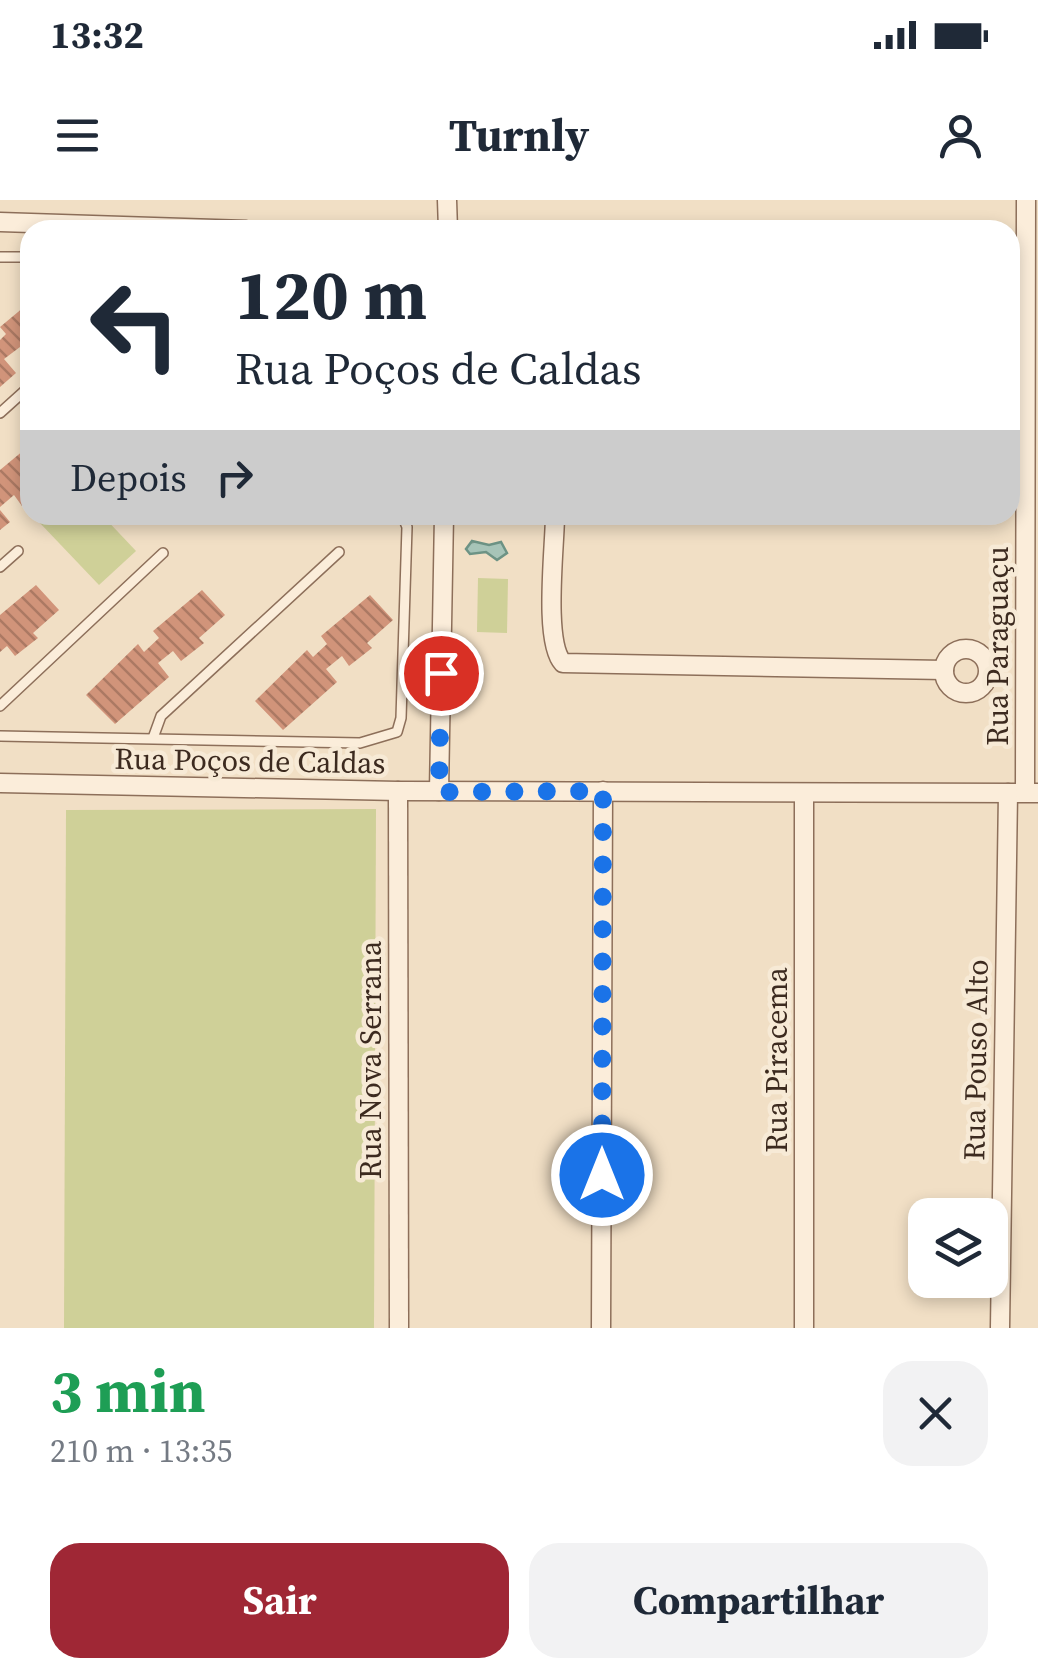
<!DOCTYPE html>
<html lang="pt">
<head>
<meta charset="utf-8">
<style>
  :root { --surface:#fff; --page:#f2f2f3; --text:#1f2937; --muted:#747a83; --accent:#9f2735 }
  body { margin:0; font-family:"Source Serif 4",serif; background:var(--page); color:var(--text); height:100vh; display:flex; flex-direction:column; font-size:38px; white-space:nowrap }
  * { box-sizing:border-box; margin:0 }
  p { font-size:32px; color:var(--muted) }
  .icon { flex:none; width:55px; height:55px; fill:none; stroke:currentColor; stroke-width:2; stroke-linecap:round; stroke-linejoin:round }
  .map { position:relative; height:1128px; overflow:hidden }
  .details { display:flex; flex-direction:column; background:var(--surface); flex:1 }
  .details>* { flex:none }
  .top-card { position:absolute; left:20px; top:20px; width:1000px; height:305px; border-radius:30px; box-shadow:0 5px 15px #0003; background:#fff; color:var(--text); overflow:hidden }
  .controls { position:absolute; left:908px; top:998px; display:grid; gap:20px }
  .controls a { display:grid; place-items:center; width:100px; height:100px; border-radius:20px; background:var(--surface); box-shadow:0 5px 15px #0003; font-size:50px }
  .pin { position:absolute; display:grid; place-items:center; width:85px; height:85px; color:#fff; margin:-42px; border:5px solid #fff; border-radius:50%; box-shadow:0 2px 10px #0007 }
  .me { position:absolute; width:110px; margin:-55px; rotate:0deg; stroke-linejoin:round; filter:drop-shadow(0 0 8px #0008) }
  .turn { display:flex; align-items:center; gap:35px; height:210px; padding:0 50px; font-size:45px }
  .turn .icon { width:130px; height:130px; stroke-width:2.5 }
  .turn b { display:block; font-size:70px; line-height:85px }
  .then { display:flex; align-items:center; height:95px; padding:0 50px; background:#0003; gap:20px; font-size:38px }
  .round { display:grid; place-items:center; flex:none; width:105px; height:105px; border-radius:30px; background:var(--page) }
  .summary { display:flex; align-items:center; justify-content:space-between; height:170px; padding:0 50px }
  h1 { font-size:60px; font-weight:700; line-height:75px; color:#1e9e55 }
  .cta { display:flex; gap:20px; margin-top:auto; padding:20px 50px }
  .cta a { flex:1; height:115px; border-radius:30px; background:var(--accent); color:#fff; font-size:40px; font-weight:700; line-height:115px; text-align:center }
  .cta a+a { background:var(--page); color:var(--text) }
  .status { display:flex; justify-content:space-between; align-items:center; height:70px; padding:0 50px; background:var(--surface); direction:ltr }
  .status svg { height:28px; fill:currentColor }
  header { display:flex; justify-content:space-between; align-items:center; height:130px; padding:0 50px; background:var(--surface); font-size:45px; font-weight:700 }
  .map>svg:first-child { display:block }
  .green { fill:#cfd098 }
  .water { fill:url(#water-waves); stroke:#6d9385; stroke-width:2.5 }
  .building { fill:url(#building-back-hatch) }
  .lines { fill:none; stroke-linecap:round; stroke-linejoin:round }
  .service-casing { stroke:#8d6f5a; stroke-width:12 }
  .minor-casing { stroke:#8d6f5a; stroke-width:21 }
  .service { stroke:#fbedda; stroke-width:9 }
  .minor { stroke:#fbedda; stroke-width:18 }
  .route { stroke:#1a73e8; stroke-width:18; stroke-dasharray:0 32.4 }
  .labels { text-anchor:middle; stroke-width:9; stroke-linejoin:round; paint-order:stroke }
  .street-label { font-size:30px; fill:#3c2a1f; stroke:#f7ead6 }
</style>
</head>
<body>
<div class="status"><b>13:32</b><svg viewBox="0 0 49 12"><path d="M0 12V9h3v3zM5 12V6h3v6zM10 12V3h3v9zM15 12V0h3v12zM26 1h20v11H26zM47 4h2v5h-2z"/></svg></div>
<header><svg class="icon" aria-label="menu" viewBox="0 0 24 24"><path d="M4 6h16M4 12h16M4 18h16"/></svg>Turnly<svg class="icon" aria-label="person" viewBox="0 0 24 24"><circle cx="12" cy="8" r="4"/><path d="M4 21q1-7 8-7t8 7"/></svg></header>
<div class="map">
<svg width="1038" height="1128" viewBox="0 0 1038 1128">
  <defs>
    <pattern id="water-waves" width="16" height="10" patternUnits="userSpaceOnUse" patternTransform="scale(2.5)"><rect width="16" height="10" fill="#a7c4b8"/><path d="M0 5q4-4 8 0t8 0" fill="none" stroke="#899f95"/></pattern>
    <pattern id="building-back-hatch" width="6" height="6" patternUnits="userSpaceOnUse" patternTransform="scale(2.5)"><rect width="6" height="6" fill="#d1947a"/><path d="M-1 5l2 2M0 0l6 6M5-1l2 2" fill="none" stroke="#ab7963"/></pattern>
  </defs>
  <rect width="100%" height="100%" fill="#f1dfc5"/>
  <g class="green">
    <polygon points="46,315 102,315 136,351 99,385 39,322"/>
    <polygon points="478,378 508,379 507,433 477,432"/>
    <polygon points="376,609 374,1128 64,1128 66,610"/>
  </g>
  <polygon class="water" points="472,341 489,345 501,342 507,353 497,360 486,352 470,354 466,349"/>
  <g class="building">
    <polygon points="30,102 30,160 20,147 4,159 16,173 0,187 0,140 6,134 0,127"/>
    <polygon points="30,245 30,299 22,306 14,295 0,307 0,270"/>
    <polygon points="0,310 10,322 0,330"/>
    <polygon points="36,385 59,410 33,433 38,438 15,456 7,446 0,452 0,415"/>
    <polygon points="202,390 225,415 199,438 204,443 181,461 173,451 158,463 169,477 115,524 86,495 138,444 144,452 159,438 153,431"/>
    <polygon points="370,395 393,420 367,443 372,448 349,466 342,456 326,469 337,482 283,530 255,501 307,450 313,457 327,444 321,436"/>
  </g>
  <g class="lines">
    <g class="service-casing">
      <g id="service">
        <polyline points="0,57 30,57"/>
        <polyline points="0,213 30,186"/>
        <polyline points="0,367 18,351"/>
        <polyline points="0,506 163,353"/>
        <polyline points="0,536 360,543 397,532 401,518 407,327 402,315"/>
        <polyline points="153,538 161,516 339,352"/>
      </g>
    </g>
    <g class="minor-casing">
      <g id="minor">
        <polyline points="447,0 448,30"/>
        <polyline points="0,22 246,30"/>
        <path d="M555,315c0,31 -12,127 8,148l381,7"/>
        <circle cx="966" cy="471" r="22"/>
        <polyline points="0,583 398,591 1038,593"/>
        <polyline points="398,591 399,1128"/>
        <polyline points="439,591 444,315"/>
        <polyline points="1025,592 1026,0"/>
        <polyline points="601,1128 603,591"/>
        <polyline points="804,1128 804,593"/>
        <polyline points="1000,1128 1008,593"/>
      </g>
    </g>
    <use href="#service" class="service"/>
    <use href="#minor" class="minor"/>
  </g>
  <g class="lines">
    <polyline class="route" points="441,473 439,592 603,591 602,975"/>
  </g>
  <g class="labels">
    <g class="street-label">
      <text transform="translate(998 446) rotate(-90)" y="10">Rua Paraguaçu</text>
      <text transform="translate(250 561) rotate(1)" y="10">Rua Poços de Caldas</text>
      <text transform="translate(371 860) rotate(-90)" y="10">Rua Nova Serrana</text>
      <text transform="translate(777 860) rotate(-90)" y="10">Rua Piracema</text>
      <text transform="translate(976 860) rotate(-89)" y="10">Rua Pouso Alto</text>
    </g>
  </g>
</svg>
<div class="controls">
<a><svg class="icon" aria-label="layers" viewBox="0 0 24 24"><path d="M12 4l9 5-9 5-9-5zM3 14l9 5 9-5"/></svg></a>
</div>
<div class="pin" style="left:441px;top:473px;background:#d93025"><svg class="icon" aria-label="arrive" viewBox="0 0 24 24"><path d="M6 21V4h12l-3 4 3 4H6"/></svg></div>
<svg class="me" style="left:602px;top:975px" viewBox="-20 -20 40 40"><circle r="17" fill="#1a73e8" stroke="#fff" stroke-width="3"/><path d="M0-11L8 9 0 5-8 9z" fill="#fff"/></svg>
<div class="top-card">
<div class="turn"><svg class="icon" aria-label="left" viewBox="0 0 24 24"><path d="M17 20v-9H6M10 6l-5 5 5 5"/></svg><div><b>120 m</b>Rua Poços de Caldas</div></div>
<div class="then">Depois<svg class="icon" aria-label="right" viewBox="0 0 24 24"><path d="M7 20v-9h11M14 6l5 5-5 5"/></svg></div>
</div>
</div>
<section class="details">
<div class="summary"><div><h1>3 min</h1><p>210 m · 13:35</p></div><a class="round"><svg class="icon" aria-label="close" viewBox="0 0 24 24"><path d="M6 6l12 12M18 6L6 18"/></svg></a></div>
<div class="cta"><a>Sair</a><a>Compartilhar</a></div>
</section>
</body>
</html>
